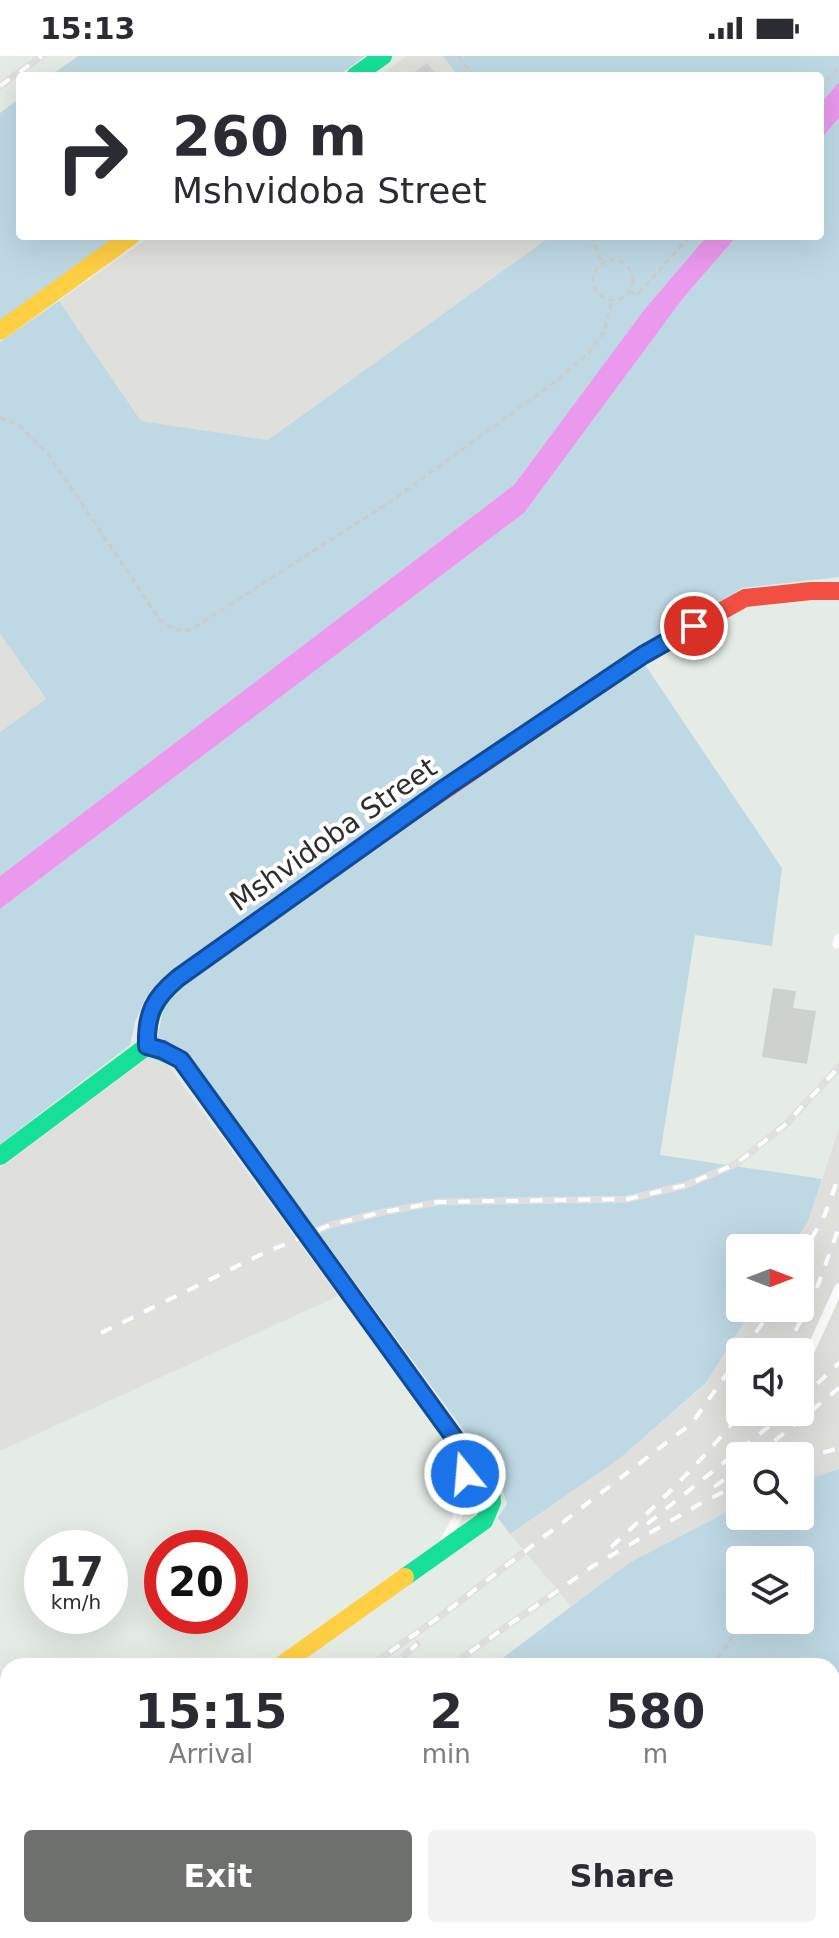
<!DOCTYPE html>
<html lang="en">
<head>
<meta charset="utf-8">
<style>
  :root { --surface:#fff; --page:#f2f2f3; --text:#2b2b33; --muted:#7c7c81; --accent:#6e706e }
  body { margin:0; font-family:"DejaVu Sans",sans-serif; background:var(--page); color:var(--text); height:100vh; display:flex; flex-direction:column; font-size:30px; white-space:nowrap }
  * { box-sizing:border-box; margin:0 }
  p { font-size:26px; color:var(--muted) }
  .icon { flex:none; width:44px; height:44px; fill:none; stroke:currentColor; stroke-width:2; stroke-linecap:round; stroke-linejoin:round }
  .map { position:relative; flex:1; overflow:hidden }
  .panel { position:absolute; left:0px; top:1602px; width:840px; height:280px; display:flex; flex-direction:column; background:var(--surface); border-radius:24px 24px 0 0; box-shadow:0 8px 32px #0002 }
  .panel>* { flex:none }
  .top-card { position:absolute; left:16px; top:16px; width:808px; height:168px; border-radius:8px; box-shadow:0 8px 32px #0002; background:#fff; color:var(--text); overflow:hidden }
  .needle { width:52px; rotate:90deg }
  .controls { position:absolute; left:726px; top:1178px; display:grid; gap:16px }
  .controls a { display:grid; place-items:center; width:88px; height:88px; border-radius:8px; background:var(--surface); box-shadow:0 8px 32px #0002; font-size:40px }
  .speed { position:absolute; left:24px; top:1474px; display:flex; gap:16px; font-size:40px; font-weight:700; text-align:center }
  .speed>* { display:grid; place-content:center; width:104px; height:104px; border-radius:50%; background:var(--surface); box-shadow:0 8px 32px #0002; line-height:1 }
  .speed small { font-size:20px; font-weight:400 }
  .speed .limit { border:12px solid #d22; background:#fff; color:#111 }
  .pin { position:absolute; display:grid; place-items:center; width:68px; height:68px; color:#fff; margin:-34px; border:4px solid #fff; border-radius:50%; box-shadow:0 2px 8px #0007 }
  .me { position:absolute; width:88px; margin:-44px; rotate:343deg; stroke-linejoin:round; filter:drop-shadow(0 0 6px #0008) }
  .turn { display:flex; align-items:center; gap:28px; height:168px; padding:0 24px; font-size:36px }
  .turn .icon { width:104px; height:104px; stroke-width:2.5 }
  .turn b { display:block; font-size:56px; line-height:68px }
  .eta { display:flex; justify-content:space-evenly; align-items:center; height:136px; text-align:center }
  .eta b { font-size:48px; font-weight:600; line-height:56px }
  .primary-button { display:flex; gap:16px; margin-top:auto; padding:16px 24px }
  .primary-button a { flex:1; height:92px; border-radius:8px; background:var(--accent); color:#fff; font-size:32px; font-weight:600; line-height:92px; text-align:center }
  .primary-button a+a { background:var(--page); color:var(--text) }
  .status { display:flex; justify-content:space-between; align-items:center; height:56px; padding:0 40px; background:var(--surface); direction:ltr }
  .status svg { height:22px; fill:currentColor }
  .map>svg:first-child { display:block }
  .industrial { fill:#dfdfdc; fill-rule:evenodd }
  .green { fill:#bed9e4; fill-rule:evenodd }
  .water { fill:#ea99ec }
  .building { fill:#cdd2ce }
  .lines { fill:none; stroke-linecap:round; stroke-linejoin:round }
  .path { stroke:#cbcccb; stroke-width:3; stroke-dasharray:6 4; stroke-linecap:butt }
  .lane { stroke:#fbfcfb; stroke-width:9 }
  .street { stroke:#fbfcfb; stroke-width:18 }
  .fast { stroke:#16e098; stroke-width:18 }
  .slow { stroke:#ffcf43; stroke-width:18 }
  .jam { stroke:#f24e42; stroke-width:18 }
  .rail-casing { stroke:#e0dfdf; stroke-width:7 }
  .rail { stroke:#fff; stroke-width:4; stroke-dasharray:12; stroke-linecap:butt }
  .route-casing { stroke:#114b97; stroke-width:20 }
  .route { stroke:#1a73e8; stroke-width:14 }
  .labels { text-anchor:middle; stroke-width:8; stroke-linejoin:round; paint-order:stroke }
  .street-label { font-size:28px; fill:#2e2e2e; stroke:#fff }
</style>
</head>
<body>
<div class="status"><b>15:13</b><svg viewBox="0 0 49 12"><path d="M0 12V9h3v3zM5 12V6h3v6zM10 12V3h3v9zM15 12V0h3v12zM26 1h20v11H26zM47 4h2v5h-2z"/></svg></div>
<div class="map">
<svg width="839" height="1882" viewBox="0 0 839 1882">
  <rect width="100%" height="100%" fill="#e4ece5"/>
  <g class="industrial">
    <polygon points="407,0 443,0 458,20 378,20"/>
    <polygon points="151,180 551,180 268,384 141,365 59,245"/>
    <polygon points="0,578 46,644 0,676"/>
    <polygon points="148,1001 165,1005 338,1240 0,1395 0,1112"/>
    <path d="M839,1073v340l-39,13v-26h-60v49l-111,58 -58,43 -61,-72 109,-75 87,-75 47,-76h47v-60h-9l17,-27zM740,1296h60v60h-60z"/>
  </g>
  <g class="green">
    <polygon points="78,0 365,0 338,20 50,20"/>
    <polygon points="443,0 839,0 839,26 820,48 820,20 458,20"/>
    <polygon points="20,42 20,180 118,180 0,266 0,57"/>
    <polygon points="839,62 839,521 742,532 145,943 135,966 130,989 0,1088 0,853 524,457 684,241 737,180 820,180 820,84"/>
    <polygon points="551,180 707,180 644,254 514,429 0,820 0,676 46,643 0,578 0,286 59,245 141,365 268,384"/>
    <polygon points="645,609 782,812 772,890 695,879 660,1099 822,1123 808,1165 791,1192 740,1192 740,1252 753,1252 706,1327 619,1403 510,1478 498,1462 507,1448 499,1422 290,1138 157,983 166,943 454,737"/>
    <path d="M839,1413v469h-19l-5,-8h17v-264h-340l137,-103 111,-58v11h60v-34zM800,1504v60h-60v-60z"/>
    <polygon points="176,1874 613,1874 584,1882 158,1882"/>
  </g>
  <g class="water">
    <polygon points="839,26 839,62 820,84 820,48"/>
    <polygon points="707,180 737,180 684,241 524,457 0,853 0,820 514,429 644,254"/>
  </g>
  <g class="building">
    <polygon points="427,7 437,20 409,20"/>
    <polygon points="773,932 796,935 793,952 816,955 807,1008 762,1001"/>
  </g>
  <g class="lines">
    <g class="path">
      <polyline points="458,0 473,20"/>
      <polyline points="820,32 839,11"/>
      <polyline points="591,180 602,206"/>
      <circle cx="613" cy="224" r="20"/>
      <polyline points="629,236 638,238 690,180"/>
      <polyline points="0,362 17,368 49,399 160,564 175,574 190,574 387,448 559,323 589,296 604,276 612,244"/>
      <polyline points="770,1504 774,1493"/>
      <polyline points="712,1610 745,1564"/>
      <polyline points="832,1866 839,1875"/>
      <polyline points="453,1882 466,1874"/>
    </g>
    <g class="lane">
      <polyline points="837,888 839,882"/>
      <polyline points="800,1309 811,1293 839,1232"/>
      <path d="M446,1482c19,-31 19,-41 20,-77"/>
    </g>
    <polyline class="street" points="0,1809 8,1803"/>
    <g class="fast">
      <polyline points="355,20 383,0"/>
      <polyline points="147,990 181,1004 491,1433 492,1446 484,1465 405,1521"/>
      <path d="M0,1100l147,-110c0,-30 9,-48 31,-68l201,-143"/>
    </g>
    <g class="slow">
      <polyline points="0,275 131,180"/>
      <polyline points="280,1610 405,1521"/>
    </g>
    <polyline class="jam" points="379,779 643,599 745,542 811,535 839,535"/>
    <g class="rail-casing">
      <g id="rail">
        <polyline points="0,30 42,0"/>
        <polyline points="800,1204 825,1158 839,1120"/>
        <polyline points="101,1277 262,1198 330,1169 383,1156 439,1146 628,1143 686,1129 736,1108 786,1068 839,1011"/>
        <polyline points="742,1296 773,1252"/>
        <polyline points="784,1296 814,1240 839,1171"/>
        <polyline points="800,1344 839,1307"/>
        <polyline points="756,1400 839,1332"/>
        <polyline points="800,1403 839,1392"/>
        <polyline points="714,1431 740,1412"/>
        <polyline points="647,1468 787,1356"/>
        <path d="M611,1491c46,-42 92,-86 130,-135"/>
        <polyline points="370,1610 442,1559 692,1367 740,1299"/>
        <polyline points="393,1610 417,1588"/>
        <polyline points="450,1610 593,1510 703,1446 740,1428"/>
        <polyline points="0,1873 8,1867"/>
        <polyline points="38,1882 49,1874"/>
        <polyline points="65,1882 76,1874"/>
      </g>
    </g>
    <use href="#rail" class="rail"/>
  </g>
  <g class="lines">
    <g class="route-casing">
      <path id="route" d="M465,1418l1,-20 -285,-394 -19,-10 -15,-4c-1,-33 7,-48 31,-68l267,-190 198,-133 51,-29"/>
    </g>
    <use href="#route" class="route"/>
  </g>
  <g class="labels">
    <g class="street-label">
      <text transform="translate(333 778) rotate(-35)" y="10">Mshvidoba Street</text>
    </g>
  </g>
</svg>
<div class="controls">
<a><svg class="needle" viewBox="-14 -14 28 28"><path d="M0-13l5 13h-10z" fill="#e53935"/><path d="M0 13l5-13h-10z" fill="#7c7c81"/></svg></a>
<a><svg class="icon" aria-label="sound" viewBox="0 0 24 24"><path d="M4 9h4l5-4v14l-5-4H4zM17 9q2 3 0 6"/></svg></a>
<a><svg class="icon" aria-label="search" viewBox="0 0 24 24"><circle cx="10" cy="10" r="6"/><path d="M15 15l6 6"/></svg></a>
<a><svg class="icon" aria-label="layers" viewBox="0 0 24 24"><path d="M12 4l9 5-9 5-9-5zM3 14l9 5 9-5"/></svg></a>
</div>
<div class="speed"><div>17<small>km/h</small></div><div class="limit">20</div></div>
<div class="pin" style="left:694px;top:570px;background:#d93025"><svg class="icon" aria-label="arrive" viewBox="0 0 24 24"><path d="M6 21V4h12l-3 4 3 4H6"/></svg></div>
<svg class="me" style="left:465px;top:1418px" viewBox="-20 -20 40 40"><circle r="17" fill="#1a73e8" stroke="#fff" stroke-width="3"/><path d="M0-11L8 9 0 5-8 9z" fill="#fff"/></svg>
<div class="top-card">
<div class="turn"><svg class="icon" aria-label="right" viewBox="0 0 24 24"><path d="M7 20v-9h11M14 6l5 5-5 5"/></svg><div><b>260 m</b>Mshvidoba Street</div></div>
</div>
<section class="panel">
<div class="eta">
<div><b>15:15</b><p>Arrival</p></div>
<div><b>2</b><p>min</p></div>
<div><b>580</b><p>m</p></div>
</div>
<div class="primary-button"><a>Exit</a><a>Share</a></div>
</section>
</div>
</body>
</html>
